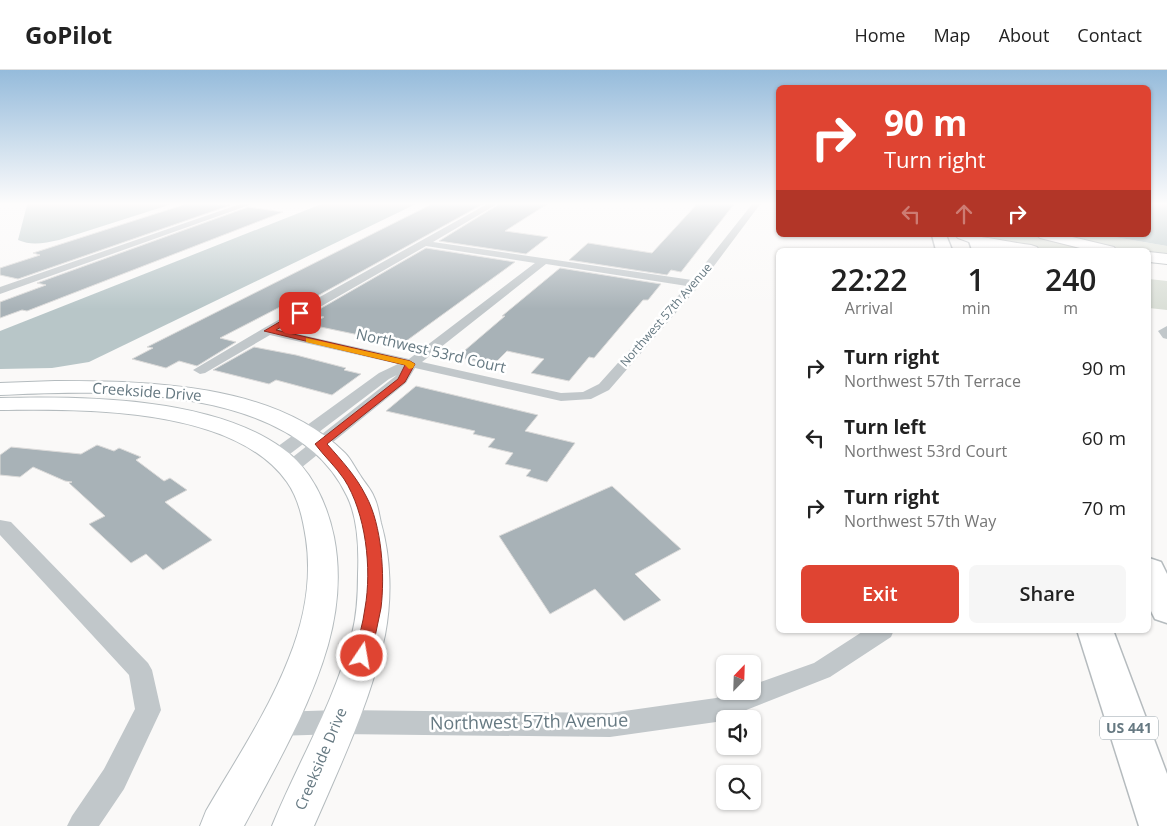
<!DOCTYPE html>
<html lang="en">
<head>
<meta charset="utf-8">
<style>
  :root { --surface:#fff; --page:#f6f6f6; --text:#222; --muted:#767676; --line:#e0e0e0; --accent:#df4432 }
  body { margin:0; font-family:"Open Sans",sans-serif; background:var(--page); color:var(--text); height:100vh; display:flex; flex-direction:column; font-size:19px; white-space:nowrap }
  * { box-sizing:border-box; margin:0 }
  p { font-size:16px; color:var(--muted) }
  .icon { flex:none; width:28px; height:28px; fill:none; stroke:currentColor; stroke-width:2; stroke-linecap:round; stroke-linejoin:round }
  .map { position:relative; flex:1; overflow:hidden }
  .panel { position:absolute; left:776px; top:178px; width:375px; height:385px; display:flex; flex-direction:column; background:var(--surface); border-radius:8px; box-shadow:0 1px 4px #0004 }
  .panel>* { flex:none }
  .guide { position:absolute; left:776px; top:15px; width:375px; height:152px; border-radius:8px; box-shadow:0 1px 4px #0004; background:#df4432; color:#fff; overflow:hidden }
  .needle { width:32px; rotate:23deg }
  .tools { position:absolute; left:716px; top:585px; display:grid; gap:10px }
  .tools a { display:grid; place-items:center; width:45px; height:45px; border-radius:8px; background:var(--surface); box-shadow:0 1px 4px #0004; font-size:25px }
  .pin { position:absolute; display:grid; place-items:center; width:42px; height:42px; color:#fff; margin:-21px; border-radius:10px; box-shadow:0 2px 8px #0006 }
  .me { position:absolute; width:55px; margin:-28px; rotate:12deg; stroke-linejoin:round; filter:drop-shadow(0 0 4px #0008) }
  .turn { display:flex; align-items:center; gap:18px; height:105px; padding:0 25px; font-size:22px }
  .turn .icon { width:65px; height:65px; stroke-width:2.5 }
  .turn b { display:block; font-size:35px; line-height:42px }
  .lanes { display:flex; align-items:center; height:48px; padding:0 25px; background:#0003; justify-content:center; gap:25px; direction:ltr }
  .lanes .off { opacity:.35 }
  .eta { display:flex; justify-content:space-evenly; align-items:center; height:85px; text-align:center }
  .eta b { font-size:30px; font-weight:600; line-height:35px }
  .primary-button { display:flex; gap:10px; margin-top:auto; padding:10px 25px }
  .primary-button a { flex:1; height:58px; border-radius:8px; background:var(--accent); color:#fff; font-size:20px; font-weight:600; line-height:58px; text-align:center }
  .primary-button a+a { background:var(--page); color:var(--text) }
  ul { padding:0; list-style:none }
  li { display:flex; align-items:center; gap:15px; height:70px; padding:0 25px }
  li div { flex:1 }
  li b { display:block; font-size:19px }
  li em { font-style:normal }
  header { display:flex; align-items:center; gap:30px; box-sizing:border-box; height:70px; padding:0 25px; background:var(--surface); border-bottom:1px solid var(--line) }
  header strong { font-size:24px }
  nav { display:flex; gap:28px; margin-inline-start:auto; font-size:18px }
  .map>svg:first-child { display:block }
  .green { fill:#dadfd7 }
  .water { fill:#b8c6c8 }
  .building { fill:#a8b2b7; stroke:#dcdbda }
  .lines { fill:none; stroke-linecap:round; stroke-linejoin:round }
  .secondary-casing { stroke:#b4bbbe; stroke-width:2 }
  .primary-casing { stroke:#b5bbbe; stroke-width:3 }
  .highway-casing { stroke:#b5babd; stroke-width:2 }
  .street { fill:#c1c7ca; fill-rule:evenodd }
  .secondary { fill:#fff; fill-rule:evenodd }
  .primary { fill:#fff; fill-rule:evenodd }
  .highway { fill:#fff; fill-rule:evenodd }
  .route { fill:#df4432; stroke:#912c20 }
  .slow { fill:#f59e0b }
  .labels { text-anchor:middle; stroke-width:5; stroke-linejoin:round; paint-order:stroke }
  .far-street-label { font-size:12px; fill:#667982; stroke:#fff }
  .shield { fill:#fff; stroke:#94a1a8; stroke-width:1 }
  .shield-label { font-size:14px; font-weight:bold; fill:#667982 }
  .street-label { font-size:15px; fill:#667982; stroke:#fff }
  .near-street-label { font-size:18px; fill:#667982; stroke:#fff }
</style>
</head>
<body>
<header>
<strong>GoPilot</strong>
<nav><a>Home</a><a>Map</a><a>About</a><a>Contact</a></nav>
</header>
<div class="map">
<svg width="1167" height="756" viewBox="0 0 1167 756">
  <rect width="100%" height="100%" fill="#faf9f8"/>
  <g class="green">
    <polygon points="989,165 1039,165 1093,180 1052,180 1000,173 991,171"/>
    <polygon points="1052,165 1103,165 1167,176 1167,184 1149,184 1149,180 1119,180"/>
    <polygon points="1149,209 1167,211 1167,240 1149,238"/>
  </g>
  <g class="water">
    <path d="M34,133h141l-116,37c-15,3 -27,6 -41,0l9,-35z"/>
    <polygon points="324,133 418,133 89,292 52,298 0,299 0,261"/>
    <polygon points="1149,133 1167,133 1167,176 1103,165 1149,165"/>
  </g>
  <g class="building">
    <polygon points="189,133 231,135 18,209 0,205 0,198 40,185 33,183"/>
    <polygon points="434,133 485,133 292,240 280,237 220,268 236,272 197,296 179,291 166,298 132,289 153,278 147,277"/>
    <polygon points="501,133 549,133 505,161 548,167 526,184 439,171"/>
    <polygon points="698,133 735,133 681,202 671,200 667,205 569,190 588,173 652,183"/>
    <polygon points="248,137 283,142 27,241 22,240 0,248 0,232 46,215 37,213"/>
    <polygon points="426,178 515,192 402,274 311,255 324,247 311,244"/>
    <polygon points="560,198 661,214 648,230 643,230 594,288 589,287 569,311 531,303 544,289 507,281 493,295 457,287 505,246 502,246"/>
    <polygon points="254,277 296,285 346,298 344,300 361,304 332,325 276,310 269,314 213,300"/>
    <polygon points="416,316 538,345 525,361 575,373 547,412 526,406 531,400 505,394 513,383 488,377 495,369 473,364 475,361 386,341"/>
    <polygon points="97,375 114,381 119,378 141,387 136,390 164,411 170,408 187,420 165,432 212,470 163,500 146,484 131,493 89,454 105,446 69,413 72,412 65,411 33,397 20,407 0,405 0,385 11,377 81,384"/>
    <polygon points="612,416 681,479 635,504 661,530 624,551 595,519 550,544 499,466"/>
  </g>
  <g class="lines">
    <g class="secondary-casing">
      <g id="secondary">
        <path d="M55,311c94,0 219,2 290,72 6,6 10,15 15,22 4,7 11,14 14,22 4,8 5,17 7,26 10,35 11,76 4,112 -14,66 -44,129 -71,191h-42c26,-64 63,-124 80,-192 5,-20 6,-39 6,-60 1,-23 0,-56 -11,-78 -53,-113 -242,-106 -347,-101v-12z"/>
        <path d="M0,328c85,-2 211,-1 282,50 29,20 45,55 52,89 7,36 4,72 -6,108 -18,63 -53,123 -84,181h-44l6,-15c29,-50 62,-99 83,-153 15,-37 23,-79 17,-119 -3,-19 -7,-40 -19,-57 -53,-75 -203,-73 -287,-72z"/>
      </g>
    </g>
    <g class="primary-casing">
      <g id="primary">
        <polygon points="932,165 946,165 952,180 936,180"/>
        <polygon points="967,165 981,165 988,180 972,180"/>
        <polygon points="1149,488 1161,492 1167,504 1167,553 1155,549 1149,537"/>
        <polygon points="1077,560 1113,560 1167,704 1167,756 1139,756"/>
      </g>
    </g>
    <g class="highway-casing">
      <g id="highway">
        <path d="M955,165c26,0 51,7 76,10l6,2 2,3 -51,-1 -30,-11z"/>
        <polygon points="1037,165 1064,165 1114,177 1116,180 1088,180 1040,168"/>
        <polygon points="1149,182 1167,184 1167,194 1149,192"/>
      </g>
    </g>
    <g class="street">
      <polygon points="243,133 255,133 0,224 0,217"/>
      <path d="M489,133h10l-66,39 259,38 61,-77h8l-62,83 -51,59 -39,45 -18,9 -30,2 -146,-33 -9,15 -110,89 -6,1 -6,-1 -2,-4 2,-4 113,-89 -8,4 -107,81h-12l-2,-4 2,-4 109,-79 19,-9 -128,-29 -65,38 -5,1 -7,-4 71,-42zM426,176l109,17 -126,96 -129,-29zM546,194l141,22 -88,98 -16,8 -22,1 -139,-31z"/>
      <polygon points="1167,256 1167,269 1163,268 1158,261"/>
      <polygon points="0,450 11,452 148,593 152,600 161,640 124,719 99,756 67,756 72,746 104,699 135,639 129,605 0,465"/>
      <polygon points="865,560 894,560 891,567 830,607 716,652 610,667 339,664 276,666 267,663 263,654 267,645 276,642 339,640 610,643 716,628 735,621 752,621 752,615 814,593"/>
    </g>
    <use href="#secondary" class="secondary"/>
    <use href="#primary" class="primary"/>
    <use href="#highway" class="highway"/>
  </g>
  <linearGradient id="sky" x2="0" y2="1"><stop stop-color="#95bbdb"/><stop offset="0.56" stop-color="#fdfcfc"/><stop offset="1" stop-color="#fdfcfc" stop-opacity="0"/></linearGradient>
  <rect width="1167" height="239" fill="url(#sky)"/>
  <path class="route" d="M300,240l4,3 -1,1 -27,16 134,31 5,3 -10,18 -78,62c15,17 29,32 39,52 16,29 19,80 15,112 -3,16 -7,32 -10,48l-3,6 -6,2 -5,-2 -3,-6c4,-16 9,-32 11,-48 7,-39 1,-95 -21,-129 -8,-12 -20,-23 -29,-35l83,-65 7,-14 -141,-34z"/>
  <polygon class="slow" points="306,268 410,291 415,294 413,298 409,299 405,295 306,272"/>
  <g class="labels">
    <g class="far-street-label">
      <text transform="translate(666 245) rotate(-49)" y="4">Northwest 57th Avenue</text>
    </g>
    <rect class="shield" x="1100" y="646.5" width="58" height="23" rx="4"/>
    <g class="shield-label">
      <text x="1129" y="663">US 441</text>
    </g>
    <g class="street-label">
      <text transform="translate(431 281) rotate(13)" y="5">Northwest 53rd Court</text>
      <text transform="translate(147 322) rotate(4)" y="5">Creekside Drive</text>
      <text transform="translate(321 689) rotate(-67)" y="5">Creekside Drive</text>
    </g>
    <g class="near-street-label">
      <text transform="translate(529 652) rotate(-1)" y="6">Northwest 57th Avenue</text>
    </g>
  </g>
</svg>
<div class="tools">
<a><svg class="needle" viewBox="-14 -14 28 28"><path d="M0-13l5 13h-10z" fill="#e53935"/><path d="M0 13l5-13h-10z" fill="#767676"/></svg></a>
<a><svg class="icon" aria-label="sound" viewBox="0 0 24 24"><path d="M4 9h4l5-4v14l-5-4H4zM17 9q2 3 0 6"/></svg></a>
<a><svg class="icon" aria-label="search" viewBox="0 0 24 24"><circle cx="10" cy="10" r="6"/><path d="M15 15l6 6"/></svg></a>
</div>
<div class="pin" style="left:300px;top:243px;background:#d93025"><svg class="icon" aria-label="arrive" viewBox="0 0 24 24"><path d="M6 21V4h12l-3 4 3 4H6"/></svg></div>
<svg class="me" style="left:362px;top:586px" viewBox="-20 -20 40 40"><circle r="17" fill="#df4432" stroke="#fff" stroke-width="3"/><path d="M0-11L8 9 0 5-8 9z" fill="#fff"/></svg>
<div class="guide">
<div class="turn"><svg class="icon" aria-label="right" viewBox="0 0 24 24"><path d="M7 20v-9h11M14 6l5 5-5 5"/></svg><div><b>90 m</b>Turn right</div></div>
<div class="lanes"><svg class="icon off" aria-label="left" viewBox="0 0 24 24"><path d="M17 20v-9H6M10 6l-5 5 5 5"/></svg><svg class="icon off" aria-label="ahead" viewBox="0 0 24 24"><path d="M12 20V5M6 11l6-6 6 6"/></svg><svg class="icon" aria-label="right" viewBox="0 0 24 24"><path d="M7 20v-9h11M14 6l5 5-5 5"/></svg></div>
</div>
<section class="panel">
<div class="eta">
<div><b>22:22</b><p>Arrival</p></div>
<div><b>1</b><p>min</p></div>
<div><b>240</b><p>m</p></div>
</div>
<ul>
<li><svg class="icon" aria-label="right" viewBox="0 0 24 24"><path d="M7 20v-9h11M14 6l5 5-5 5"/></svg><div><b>Turn right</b><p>Northwest 57th Terrace</p></div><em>90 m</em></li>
<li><svg class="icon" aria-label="left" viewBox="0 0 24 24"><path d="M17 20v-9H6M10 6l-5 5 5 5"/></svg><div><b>Turn left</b><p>Northwest 53rd Court</p></div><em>60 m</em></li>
<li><svg class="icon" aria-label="right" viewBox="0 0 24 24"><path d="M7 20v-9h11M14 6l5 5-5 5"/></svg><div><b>Turn right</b><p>Northwest 57th Way</p></div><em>70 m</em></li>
</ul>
<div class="primary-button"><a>Exit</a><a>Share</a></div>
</section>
</div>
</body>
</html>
